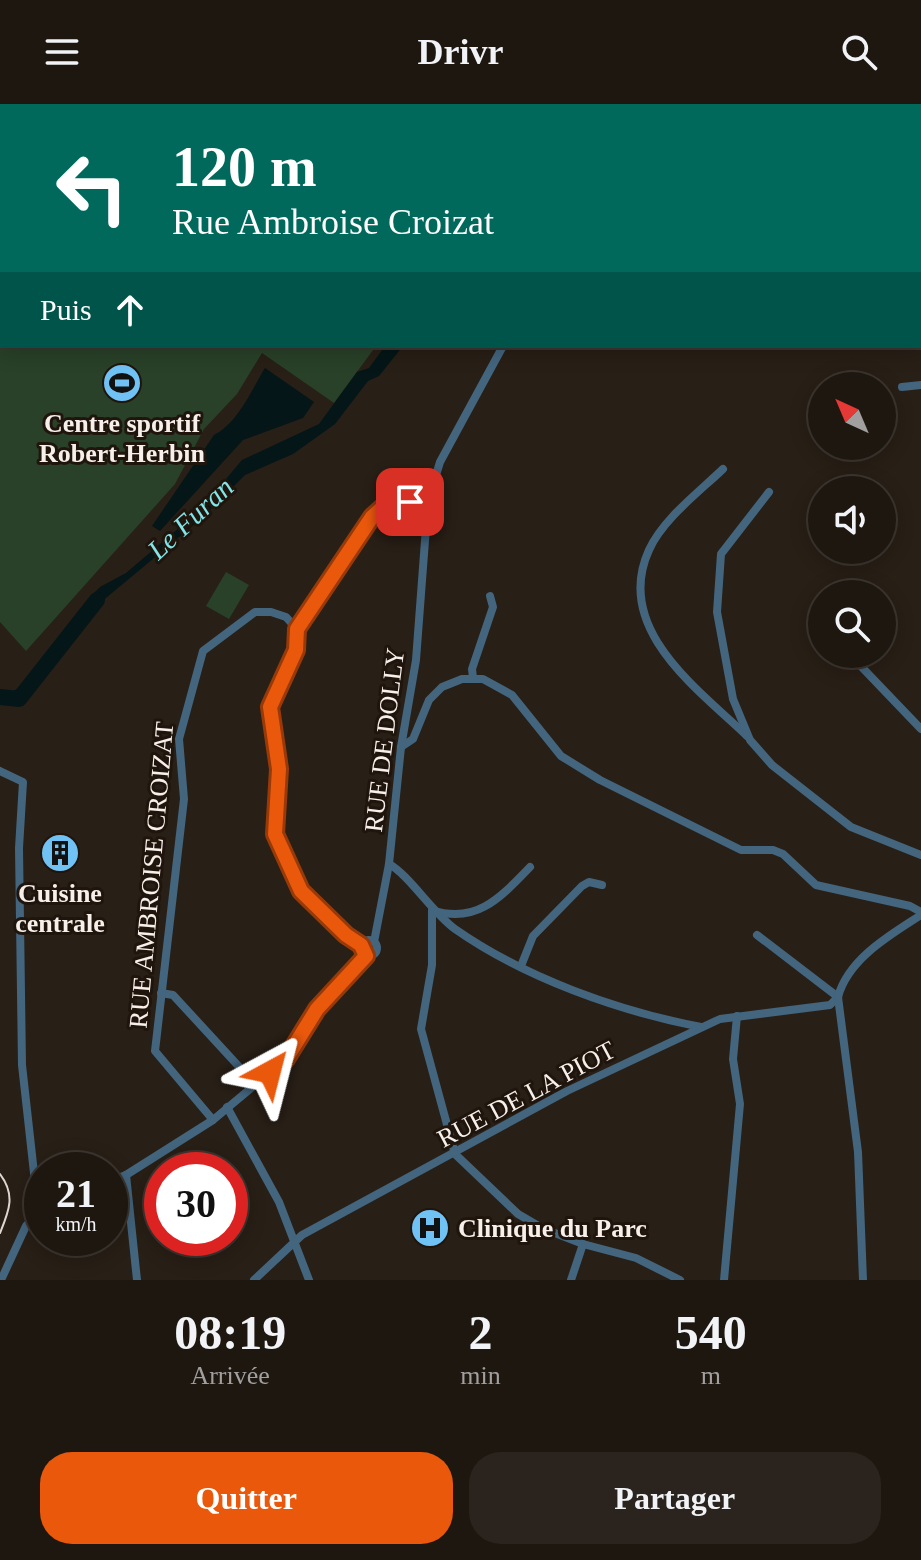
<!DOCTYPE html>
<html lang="fr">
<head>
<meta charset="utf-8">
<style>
  :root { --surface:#1e1710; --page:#2b241e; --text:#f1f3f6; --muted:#a19f9f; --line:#3c3630; --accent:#ea580c }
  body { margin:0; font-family:Georgia,serif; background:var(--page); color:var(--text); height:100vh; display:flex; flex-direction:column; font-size:30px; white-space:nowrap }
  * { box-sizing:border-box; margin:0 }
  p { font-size:26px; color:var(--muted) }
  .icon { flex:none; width:44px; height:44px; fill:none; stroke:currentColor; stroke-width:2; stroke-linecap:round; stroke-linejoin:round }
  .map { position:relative; height:1176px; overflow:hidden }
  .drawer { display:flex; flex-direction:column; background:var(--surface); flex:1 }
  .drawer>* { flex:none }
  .top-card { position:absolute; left:0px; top:0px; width:922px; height:244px; box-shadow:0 4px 20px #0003,0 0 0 2px var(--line); background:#00695c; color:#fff; overflow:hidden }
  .needle { width:52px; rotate:316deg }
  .buttons { position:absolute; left:808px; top:268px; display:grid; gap:16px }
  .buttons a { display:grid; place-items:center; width:88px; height:88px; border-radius:50%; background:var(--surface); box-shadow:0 4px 20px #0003,0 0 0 2px var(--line); font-size:40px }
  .speed { position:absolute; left:24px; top:1048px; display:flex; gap:16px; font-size:40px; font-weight:700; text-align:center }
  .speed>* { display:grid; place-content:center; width:104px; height:104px; border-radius:50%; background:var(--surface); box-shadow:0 4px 20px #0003,0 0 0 2px var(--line); line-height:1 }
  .speed small { font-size:20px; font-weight:400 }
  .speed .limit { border:12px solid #d22; background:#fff; color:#111 }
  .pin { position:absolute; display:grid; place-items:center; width:68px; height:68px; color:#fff; margin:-34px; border-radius:16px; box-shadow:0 4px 12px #0006 }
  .me { position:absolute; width:88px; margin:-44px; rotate:38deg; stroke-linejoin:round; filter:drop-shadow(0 0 6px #0008) }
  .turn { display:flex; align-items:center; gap:28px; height:168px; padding:0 40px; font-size:36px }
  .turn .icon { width:104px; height:104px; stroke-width:2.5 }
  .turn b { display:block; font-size:56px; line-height:68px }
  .then { display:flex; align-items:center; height:76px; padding:0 40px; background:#0003; gap:16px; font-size:30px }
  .eta { display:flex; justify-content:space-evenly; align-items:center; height:136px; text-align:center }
  .eta b { font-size:48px; font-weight:800; line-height:56px }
  .action { display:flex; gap:16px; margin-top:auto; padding:16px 40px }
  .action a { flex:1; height:92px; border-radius:32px; background:var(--accent); color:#fff; font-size:32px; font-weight:800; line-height:92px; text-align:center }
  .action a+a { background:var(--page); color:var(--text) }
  header { display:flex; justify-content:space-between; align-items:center; height:104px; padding:0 40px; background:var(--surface); font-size:36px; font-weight:800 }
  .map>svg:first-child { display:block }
  .green { fill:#294128 }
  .water { fill:#041617 }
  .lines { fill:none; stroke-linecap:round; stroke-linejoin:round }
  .river { stroke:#041617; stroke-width:16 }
  .minor { stroke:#43657e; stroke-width:8 }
  .tram { stroke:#dfd8d2; stroke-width:2 }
  .route-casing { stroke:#983908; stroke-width:20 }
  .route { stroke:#ea580c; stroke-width:14 }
  .labels { text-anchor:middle; stroke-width:6; stroke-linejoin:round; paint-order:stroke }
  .poi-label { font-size:26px; font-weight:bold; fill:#f7f0ea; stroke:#1f150d }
  .street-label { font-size:26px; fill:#f7f0ea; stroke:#1f150d }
  .water-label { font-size:28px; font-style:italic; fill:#82e6e8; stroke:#1f150d }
</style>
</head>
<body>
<header><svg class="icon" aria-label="menu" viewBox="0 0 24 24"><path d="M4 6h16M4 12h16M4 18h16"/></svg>Drivr<svg class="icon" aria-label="search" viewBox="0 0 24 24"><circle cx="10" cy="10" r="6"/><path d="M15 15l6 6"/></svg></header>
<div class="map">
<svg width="921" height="1176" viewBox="0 0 921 1176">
  <rect width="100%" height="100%" fill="#281f16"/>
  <g class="green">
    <polygon points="155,0 509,0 153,2"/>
    <polygon points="0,33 2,242 376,242 334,299 262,249 237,290 204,325 175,380 26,547 0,518"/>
    <polygon points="226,468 249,481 229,515 206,502"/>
  </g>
  <g class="water">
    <polygon points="385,242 403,242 379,272 368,277 335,320 293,350 245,371 201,415 83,513 72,537 41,579 16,598 0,601 0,594 38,574 90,493 100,483 126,469 200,406 242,356 319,320 357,268 369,264"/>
    <path d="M265,264l49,34 -11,16 -60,22 -83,91 -8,-5 62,-91c24,-12 37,-44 51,-67z"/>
  </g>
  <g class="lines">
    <polyline class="river" points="0,593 19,595 97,496"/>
    <g class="minor">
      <polyline points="198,0 202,2"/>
      <polyline points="701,0 702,2"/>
      <polyline points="760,0 761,2"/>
      <polyline points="164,2 169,0"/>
      <polyline points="633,2 633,0"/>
      <polyline points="0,35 2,35"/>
      <polyline points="920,35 921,35"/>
      <polyline points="920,141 921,142"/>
      <polyline points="920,190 921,190"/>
      <polyline points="902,283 921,281"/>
      <path d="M723,365c-24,23 -60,50 -74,81 -36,79 49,139 98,186"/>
      <polyline points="769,388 721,450 717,508 733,595 750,636 772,661 851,723 921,751"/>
      <polyline points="297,525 372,413 382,404 428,397"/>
      <polyline points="854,555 921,625"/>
      <polyline points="473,574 472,565 493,503 490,492"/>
      <polyline points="401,643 413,635 429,596 442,583 462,575 483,575 512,591 561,652 600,676 741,746 773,746 783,750 816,781 910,802 921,808"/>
      <polyline points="0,667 23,678 19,744 22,961 36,1087 42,1097"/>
      <path d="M389,760c20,11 43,48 66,65 70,49 163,82 246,98"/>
      <path d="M530,763c-29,30 -54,58 -98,43v55l-11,64 34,125 63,60 24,14 41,16 53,14 44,22"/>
      <polyline points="757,831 838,893"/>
      <circle cx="369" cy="844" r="8"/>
      <polyline points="374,838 389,760 401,643 416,556 428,397 440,358 503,242"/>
      <polyline points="521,862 533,832 582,782 589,778 602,781"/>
      <polyline points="161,889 173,891 255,980"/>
      <polyline points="227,1003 279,1098 309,1176"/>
      <polyline points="213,1016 155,947 184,695 179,635 203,547 255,508 271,508 286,513 297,525 296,546 270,603 279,665 275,730 301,787 346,831 361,841"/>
      <polyline points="126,1071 137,1176"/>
      <polyline points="110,1077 126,1071 213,1016 286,955 317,905 366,852"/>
      <polyline points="1,1176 26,1122 42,1104"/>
      <polyline points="254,1176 302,1131 567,987 720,915 830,901 838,893"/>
      <polyline points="571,1176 583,1140"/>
      <polyline points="724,1176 740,1000 733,955 737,912"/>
      <path d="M863,1176l-5,-128 -20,-155c10,-38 52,-62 83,-82"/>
    </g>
    <path class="tram" d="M0,1070c16,21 9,37 0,59"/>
  </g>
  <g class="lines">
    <g class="route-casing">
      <polyline id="route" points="270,968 286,955 317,905 366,852 361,841 346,831 301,787 275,730 279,665 270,603 296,546 297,525 372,413 382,404 410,398"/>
    </g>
    <use href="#route" class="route"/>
  </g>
  <defs>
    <g id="stadium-disc" transform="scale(2)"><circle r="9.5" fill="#70c2f4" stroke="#1f150d"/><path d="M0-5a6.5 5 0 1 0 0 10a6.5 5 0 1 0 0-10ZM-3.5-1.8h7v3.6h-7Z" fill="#111"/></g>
    <g id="building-disc" transform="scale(2)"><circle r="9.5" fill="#70c2f4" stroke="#1f150d"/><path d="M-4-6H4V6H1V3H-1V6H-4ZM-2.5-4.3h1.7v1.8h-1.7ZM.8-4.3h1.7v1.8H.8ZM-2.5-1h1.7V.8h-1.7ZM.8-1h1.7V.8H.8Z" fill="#111"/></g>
    <g id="hospital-disc" transform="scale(2)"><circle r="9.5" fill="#70c2f4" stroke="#1f150d"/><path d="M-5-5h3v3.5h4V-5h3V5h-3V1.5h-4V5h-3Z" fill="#111"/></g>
  </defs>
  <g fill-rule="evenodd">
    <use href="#stadium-disc" x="122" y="279"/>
    <use href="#building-disc" x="60" y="749"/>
    <use href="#hospital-disc" x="430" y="1124"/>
  </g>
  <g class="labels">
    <g class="poi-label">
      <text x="122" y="328">Centre sportif<tspan x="122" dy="30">Robert-Herbin</tspan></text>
      <text x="60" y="798">Cuisine<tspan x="60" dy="30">centrale</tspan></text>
      <text x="458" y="1133" text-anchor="start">Clinique du Parc</text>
    </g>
    <g class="street-label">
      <text transform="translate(384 636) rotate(-83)" y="9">RUE DE DOLLY</text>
      <text transform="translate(151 771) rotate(-85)" y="9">RUE AMBROISE CROIZAT</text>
      <text transform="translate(526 990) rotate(-28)" y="9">RUE DE LA PIOT</text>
    </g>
    <g class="water-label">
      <text transform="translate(190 414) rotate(-43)" y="10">Le Furan</text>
    </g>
  </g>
</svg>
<div class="buttons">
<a><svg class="needle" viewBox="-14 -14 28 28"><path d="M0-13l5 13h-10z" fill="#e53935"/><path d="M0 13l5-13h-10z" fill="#a19f9f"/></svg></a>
<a><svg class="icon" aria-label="sound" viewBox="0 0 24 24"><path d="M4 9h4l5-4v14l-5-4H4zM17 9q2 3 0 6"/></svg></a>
<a><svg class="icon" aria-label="search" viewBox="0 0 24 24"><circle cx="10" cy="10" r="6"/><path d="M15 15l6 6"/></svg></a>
</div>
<div class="speed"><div>21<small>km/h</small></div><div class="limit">30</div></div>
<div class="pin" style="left:410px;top:398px;background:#d93025"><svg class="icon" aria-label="arrive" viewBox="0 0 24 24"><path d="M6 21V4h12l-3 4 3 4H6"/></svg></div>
<svg class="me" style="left:270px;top:968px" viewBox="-20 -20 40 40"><path d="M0-17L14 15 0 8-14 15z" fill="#ea580c" stroke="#fff" stroke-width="4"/></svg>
<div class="top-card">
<div class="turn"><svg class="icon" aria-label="left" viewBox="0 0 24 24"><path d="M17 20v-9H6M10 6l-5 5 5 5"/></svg><div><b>120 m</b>Rue Ambroise Croizat</div></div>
<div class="then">Puis<svg class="icon" aria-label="ahead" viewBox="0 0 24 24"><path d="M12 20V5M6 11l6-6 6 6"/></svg></div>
</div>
</div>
<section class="drawer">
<div class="eta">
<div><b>08:19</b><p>Arrivée</p></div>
<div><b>2</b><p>min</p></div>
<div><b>540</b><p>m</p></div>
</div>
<div class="action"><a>Quitter</a><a>Partager</a></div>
</section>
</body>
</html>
